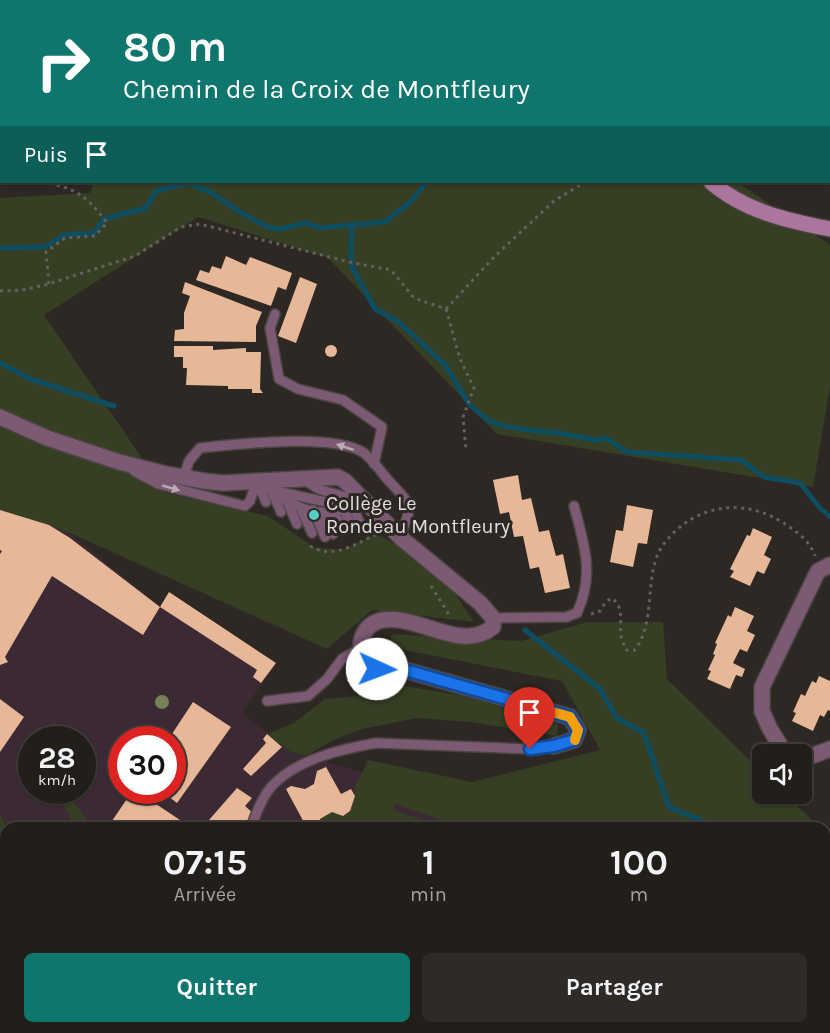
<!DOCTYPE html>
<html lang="fr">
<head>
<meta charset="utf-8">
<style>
  :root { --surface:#221e1a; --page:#2e2b27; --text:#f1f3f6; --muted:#a2a2a2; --line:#3f3c39; --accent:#0f766e }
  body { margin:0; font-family:Karla,sans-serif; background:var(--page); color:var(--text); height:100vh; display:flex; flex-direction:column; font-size:22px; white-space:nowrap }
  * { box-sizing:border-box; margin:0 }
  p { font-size:20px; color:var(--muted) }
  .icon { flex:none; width:33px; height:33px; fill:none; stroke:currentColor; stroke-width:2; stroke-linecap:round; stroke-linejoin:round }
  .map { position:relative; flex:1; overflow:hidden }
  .sheet { position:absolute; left:0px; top:822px; width:831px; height:212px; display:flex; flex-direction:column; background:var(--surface); border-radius:18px 18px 0 0; box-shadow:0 2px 4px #0004,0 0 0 2px var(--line) }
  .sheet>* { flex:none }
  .top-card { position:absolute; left:0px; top:0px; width:831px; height:183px; box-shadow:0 2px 4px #0004,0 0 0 2px var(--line); background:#0f766e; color:#fff; overflow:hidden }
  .controls { position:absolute; left:752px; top:744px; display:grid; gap:12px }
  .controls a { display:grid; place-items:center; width:60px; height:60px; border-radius:9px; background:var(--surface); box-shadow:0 2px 4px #0004,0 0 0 2px var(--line); font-size:30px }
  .speed { position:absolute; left:18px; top:726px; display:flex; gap:12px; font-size:30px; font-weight:700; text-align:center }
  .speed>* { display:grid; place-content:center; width:78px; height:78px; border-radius:50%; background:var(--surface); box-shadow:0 2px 4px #0004,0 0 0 2px var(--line); line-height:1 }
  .speed small { font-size:15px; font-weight:400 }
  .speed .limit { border:9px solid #d22; background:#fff; color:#111 }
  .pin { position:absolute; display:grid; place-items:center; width:51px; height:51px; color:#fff; margin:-62px -26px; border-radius:50% 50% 50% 0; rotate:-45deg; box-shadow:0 0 6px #0007 }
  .pin .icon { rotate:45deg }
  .me { position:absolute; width:66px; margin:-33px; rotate:92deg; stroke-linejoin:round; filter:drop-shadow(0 0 4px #0008) }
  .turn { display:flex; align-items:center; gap:21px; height:126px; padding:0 24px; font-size:27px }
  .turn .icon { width:78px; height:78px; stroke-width:2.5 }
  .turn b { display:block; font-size:42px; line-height:51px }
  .then { display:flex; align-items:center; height:57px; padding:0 24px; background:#0003; gap:12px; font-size:22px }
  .eta { display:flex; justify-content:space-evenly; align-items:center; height:102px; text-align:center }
  .eta b { font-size:36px; font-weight:700; line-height:42px }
  .button { display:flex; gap:12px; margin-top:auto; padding:12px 24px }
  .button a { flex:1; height:69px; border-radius:9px; background:var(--accent); color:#fff; font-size:24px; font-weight:700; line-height:69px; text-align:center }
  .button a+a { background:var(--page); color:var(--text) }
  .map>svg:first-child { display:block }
  .education { fill:#3b2a34; fill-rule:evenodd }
  .green { fill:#363e24 }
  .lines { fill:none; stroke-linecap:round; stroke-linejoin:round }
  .stream { stroke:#0e4e63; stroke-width:5 }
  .building { fill:#e7b897 }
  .service-casing { stroke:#4a4540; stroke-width:12 }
  .minor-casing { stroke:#4a4540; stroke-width:18 }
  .secondary-casing { stroke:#4a4540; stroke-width:18 }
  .path { stroke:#65605c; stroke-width:3; stroke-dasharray:3 4.5; stroke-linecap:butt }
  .service { stroke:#7d5a74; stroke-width:9 }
  .minor { stroke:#7d5a74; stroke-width:15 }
  .secondary { stroke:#ac759e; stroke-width:15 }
  .tree { fill:#768157 }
  .oneway { fill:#baa9b2 }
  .route-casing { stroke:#114b97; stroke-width:15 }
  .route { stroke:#1a73e8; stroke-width:10 }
  .slow { stroke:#f59e0b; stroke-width:10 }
  .poi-dot { fill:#57cec2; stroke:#2d2823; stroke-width:2 }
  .labels { text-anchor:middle; stroke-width:6; stroke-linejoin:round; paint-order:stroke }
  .poi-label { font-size:20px; fill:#e2dedb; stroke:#2d2823; text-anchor:start }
</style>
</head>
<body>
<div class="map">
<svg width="830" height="1033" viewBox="0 0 830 1033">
  <rect width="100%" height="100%" fill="#2d2823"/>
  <g class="education">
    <path d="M0,510l68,22 92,75 9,-15 107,71 -34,50 49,39 266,76h-550l-7,-15zM32,740h50v50h-50zM122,740h50v50h-50z"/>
    <polygon points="282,1028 725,1028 723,1033 299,1033"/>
  </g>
  <g class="green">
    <polygon points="500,0 703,0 497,1"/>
    <polygon points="95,182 737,182 830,245 830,387 813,487 497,434 328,258 198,217 44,315 166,493 268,516 314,547 342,550 377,534 439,569 474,622 372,610 327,649 68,532 0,510 0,198 90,193"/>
    <polygon points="587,622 663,622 667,679 762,772 762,794 784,794 821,828 464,828 395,804 393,810 448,828 318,828 320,819 332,812 343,816 350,811 355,796 354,789 368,760 472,782 600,750 562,681 389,647 392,634 521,641"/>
    <polygon points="364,679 463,696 558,724 557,736 470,722 417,718 362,729 331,741 306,756 291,752 267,734 294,723 325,699 358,696"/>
    <polygon points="54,791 66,791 89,823 98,828 77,828"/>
    <polygon points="0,813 7,828 6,868 0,872"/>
    <polygon points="825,831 830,836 830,983 825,979"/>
    <polygon points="0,962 6,966 6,1028 84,1028 92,1033 0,1033"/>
    <polygon points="389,1028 415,1028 428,1033 400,1033"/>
    <polygon points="734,1028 774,1028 760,1033 732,1033"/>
  </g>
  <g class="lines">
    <g class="stream">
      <polyline points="214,2 214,0"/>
      <polyline points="666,2 668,0"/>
      <polyline points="352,225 385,222 410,202 427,182"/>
      <polyline points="0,248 45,247 64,235 94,233 104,219 146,208 156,191 188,183 210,192 243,214 268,227 279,229 306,223 320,228 352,225 351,251"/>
      <polyline points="351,253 352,267 375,309 399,322 446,366 469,404 487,420 504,426 528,430 558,433 597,440 606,438 627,452 741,460 764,477 800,483 820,508 830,517"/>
      <polyline points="0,363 30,379 114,406"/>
      <polyline points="525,630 599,688 617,718 644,733 669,807 719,828"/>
      <polyline points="825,910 829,914 828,928 830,930"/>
    </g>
  </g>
  <g class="building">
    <polygon points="226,256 246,265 250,257 292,273 286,290 278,287 271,306 196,280 200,270 209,273 212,266 221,269"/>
    <polygon points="300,277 317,284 296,343 278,336"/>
    <polygon points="185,282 262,312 256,326 256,342 174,341 175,330 184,329 184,313 190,296 182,293"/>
    <circle cx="331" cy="351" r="6"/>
    <polygon points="174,346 213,346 213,350 246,348 246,352 261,352 260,389 263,393 252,393 252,389 228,389 228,386 186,385 187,368 183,368 183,357 174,357"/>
    <polygon points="518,475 522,500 531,498 539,532 549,530 556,556 563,554 570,588 545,593 539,567 530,569 523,536 514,537 509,512 500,514 493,480"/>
    <polygon points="627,505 653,510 647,544 638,543 633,567 610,562 616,530 623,531"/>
    <polygon points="0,510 49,525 70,538 160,607 143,635 52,576 5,657 8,662 0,665 0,554 2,551 0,550"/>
    <polygon points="753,528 772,537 764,555 771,559 764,574 757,571 750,586 730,577 734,571 730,569 747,535 750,536"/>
    <polygon points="169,592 276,663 261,683 253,677 257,670 160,607"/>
    <polygon points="735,607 754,616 747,631 755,635 747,652 740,649 733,663 745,669 742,677 736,675 730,689 707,679 711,671 708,670 715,655 713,654 717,644 715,643 728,615 731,617"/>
    <polygon points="350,676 358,681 355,686 347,681"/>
    <polygon points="819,676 830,681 830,711 828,710 824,717 820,715 813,731 792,721 796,713 793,712 801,694 805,696 812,681 816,683"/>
    <polygon points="0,699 24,717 0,752"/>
    <polygon points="193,702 231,727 177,803 160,790 172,790 172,740 168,740"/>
    <polygon points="267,734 282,747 251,776 243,769 266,743 263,739"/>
    <polygon points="326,767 341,794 351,789 355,796 350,811 343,816 332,812 320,819 318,828 307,828 286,789 291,786 305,789 314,784 317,771"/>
    <polygon points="801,773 809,778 804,788 801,786"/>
    <polygon points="237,788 252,798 245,806 255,815 245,828 202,828"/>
    <polygon points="133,790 135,790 192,828 122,828 112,821"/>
    <polygon points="3,908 6,910 6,930 0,927 0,913"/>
    <polygon points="112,1028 161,1028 164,1030 162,1033 115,1033 110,1029"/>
    <polygon points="195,1028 222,1028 227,1033 192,1033"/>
    <polygon points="533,1028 652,1028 650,1033 531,1033"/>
    <polygon points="804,1028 823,1028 825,1033 800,1033"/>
  </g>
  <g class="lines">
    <g class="service-casing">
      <g id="service">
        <polyline points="32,0 33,2"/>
        <polyline points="711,2 713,0"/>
        <polyline points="0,159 2,159"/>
        <polyline points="275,314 270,328 279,379 298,389 343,400 382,427 374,464"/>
        <polyline points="134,471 158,484 245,506 250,501 257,481"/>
        <path d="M184,476l5,-15 11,-13c37,-4 134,-15 164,5 9,7 17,19 25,28 23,25 25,22 11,55"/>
        <path d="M303,478c18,17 32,13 53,23"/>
        <polyline points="257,481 266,502"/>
        <path d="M259,482c24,16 51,39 82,27 8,-3 14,-8 21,-12"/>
        <polyline points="276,491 331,503 348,504"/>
        <polyline points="272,492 281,512"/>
        <polyline points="287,501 297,524"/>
        <polyline points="351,504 360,523"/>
        <polyline points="343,508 351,526"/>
        <polyline points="301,509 312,533"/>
        <polyline points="313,510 325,537"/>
        <polyline points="324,512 333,534"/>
        <polyline points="334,512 343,530"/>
        <path d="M493,618l73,-1 11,-4c18,-39 7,-69 -3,-107"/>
        <polyline points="267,701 308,696 327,679 342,659 359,649"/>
        <path d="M251,828c5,-14 11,-31 21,-42 25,-27 70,-37 104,-43l154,6 24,-3"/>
      </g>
    </g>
    <g class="minor-casing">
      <g id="minor">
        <path d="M0,417l47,21 72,24 47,12 38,7 19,2 115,-6 7,4 56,57 79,65 13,15v9c-9,7 -19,10 -30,9 -25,0 -78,-33 -97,-6 -10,14 -6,37 14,39 5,0 12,-1 18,-1l172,49 8,13 -4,10 -20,6"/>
        <polyline points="792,754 783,750 770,729 762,711 762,687 818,571 830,565"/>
        <polyline points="801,760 830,749"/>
        <polyline points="0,894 6,895"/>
        <polyline points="267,1028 284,1033"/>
      </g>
    </g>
    <g class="secondary-casing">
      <g id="secondary">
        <polyline points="390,0 391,2"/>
        <path d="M711,182c33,29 77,39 119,47"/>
      </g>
    </g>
    <g class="path">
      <path d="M42,182c34,6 44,13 65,41l-12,13 -30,2 -19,14 3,32"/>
      <polyline points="0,291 22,290 45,285 135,256 181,227 200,224 349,262 391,270 414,298 446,309"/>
      <polyline points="446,309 495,256 554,201 585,182"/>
      <polyline points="446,309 460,359 474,388 463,417 466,450"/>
      <path d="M310,546c23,14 45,-2 67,-12"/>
      <polyline points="431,586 450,616"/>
      <path d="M591,614l9,-3 5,-8 6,-5c14,8 8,24 10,38 1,5 4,10 5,14h9c22,-29 8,-77 28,-105 31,-42 83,-49 125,-19 12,8 22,16 27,30"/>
      <polyline points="228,1028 231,1031 246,1033"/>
      <polyline points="231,1028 232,1028"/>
      <polyline points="82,1033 86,1028"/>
    </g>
    <use href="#service" class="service"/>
    <use href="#minor" class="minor"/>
    <use href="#secondary" class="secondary"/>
  </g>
  <circle class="tree" cx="162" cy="702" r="7"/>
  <defs><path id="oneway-solid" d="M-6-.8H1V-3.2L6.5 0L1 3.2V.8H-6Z" transform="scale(1.5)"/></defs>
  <g class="oneway">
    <use href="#oneway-solid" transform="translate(345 447) rotate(-162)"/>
    <use href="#oneway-solid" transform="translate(171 488) rotate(16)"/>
  </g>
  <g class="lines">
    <g class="route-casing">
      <polyline id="route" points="377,669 398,668 570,717 578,730 574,740 554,746 530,749"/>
    </g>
    <use href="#route" class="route"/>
    <polyline class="slow" points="542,709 570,717 578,730 575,740"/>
  </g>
  <circle class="poi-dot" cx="314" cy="515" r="6"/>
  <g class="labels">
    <g class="poi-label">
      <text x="326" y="510">Collège Le<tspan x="326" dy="23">Rondeau Montfleury</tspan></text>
    </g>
  </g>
</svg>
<div class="controls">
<a><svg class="icon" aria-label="sound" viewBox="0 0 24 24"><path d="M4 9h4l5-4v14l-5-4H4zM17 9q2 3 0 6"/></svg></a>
</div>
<div class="speed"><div>28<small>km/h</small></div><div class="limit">30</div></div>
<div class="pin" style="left:530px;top:749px;background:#d93025"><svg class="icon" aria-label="arrive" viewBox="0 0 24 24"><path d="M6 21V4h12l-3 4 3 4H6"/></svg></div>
<svg class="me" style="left:377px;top:669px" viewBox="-20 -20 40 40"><circle r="19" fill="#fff"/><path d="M0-13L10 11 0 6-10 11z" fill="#1a73e8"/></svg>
<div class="top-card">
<div class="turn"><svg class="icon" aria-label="right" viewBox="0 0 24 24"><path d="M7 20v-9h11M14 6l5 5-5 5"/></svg><div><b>80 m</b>Chemin de la Croix de Montfleury</div></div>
<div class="then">Puis<svg class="icon" aria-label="arrive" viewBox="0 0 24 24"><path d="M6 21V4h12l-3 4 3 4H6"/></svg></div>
</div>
<section class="sheet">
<div class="eta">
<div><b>07:15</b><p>Arrivée</p></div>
<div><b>1</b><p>min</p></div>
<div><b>100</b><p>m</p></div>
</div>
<div class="button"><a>Quitter</a><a>Partager</a></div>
</section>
</div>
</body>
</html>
